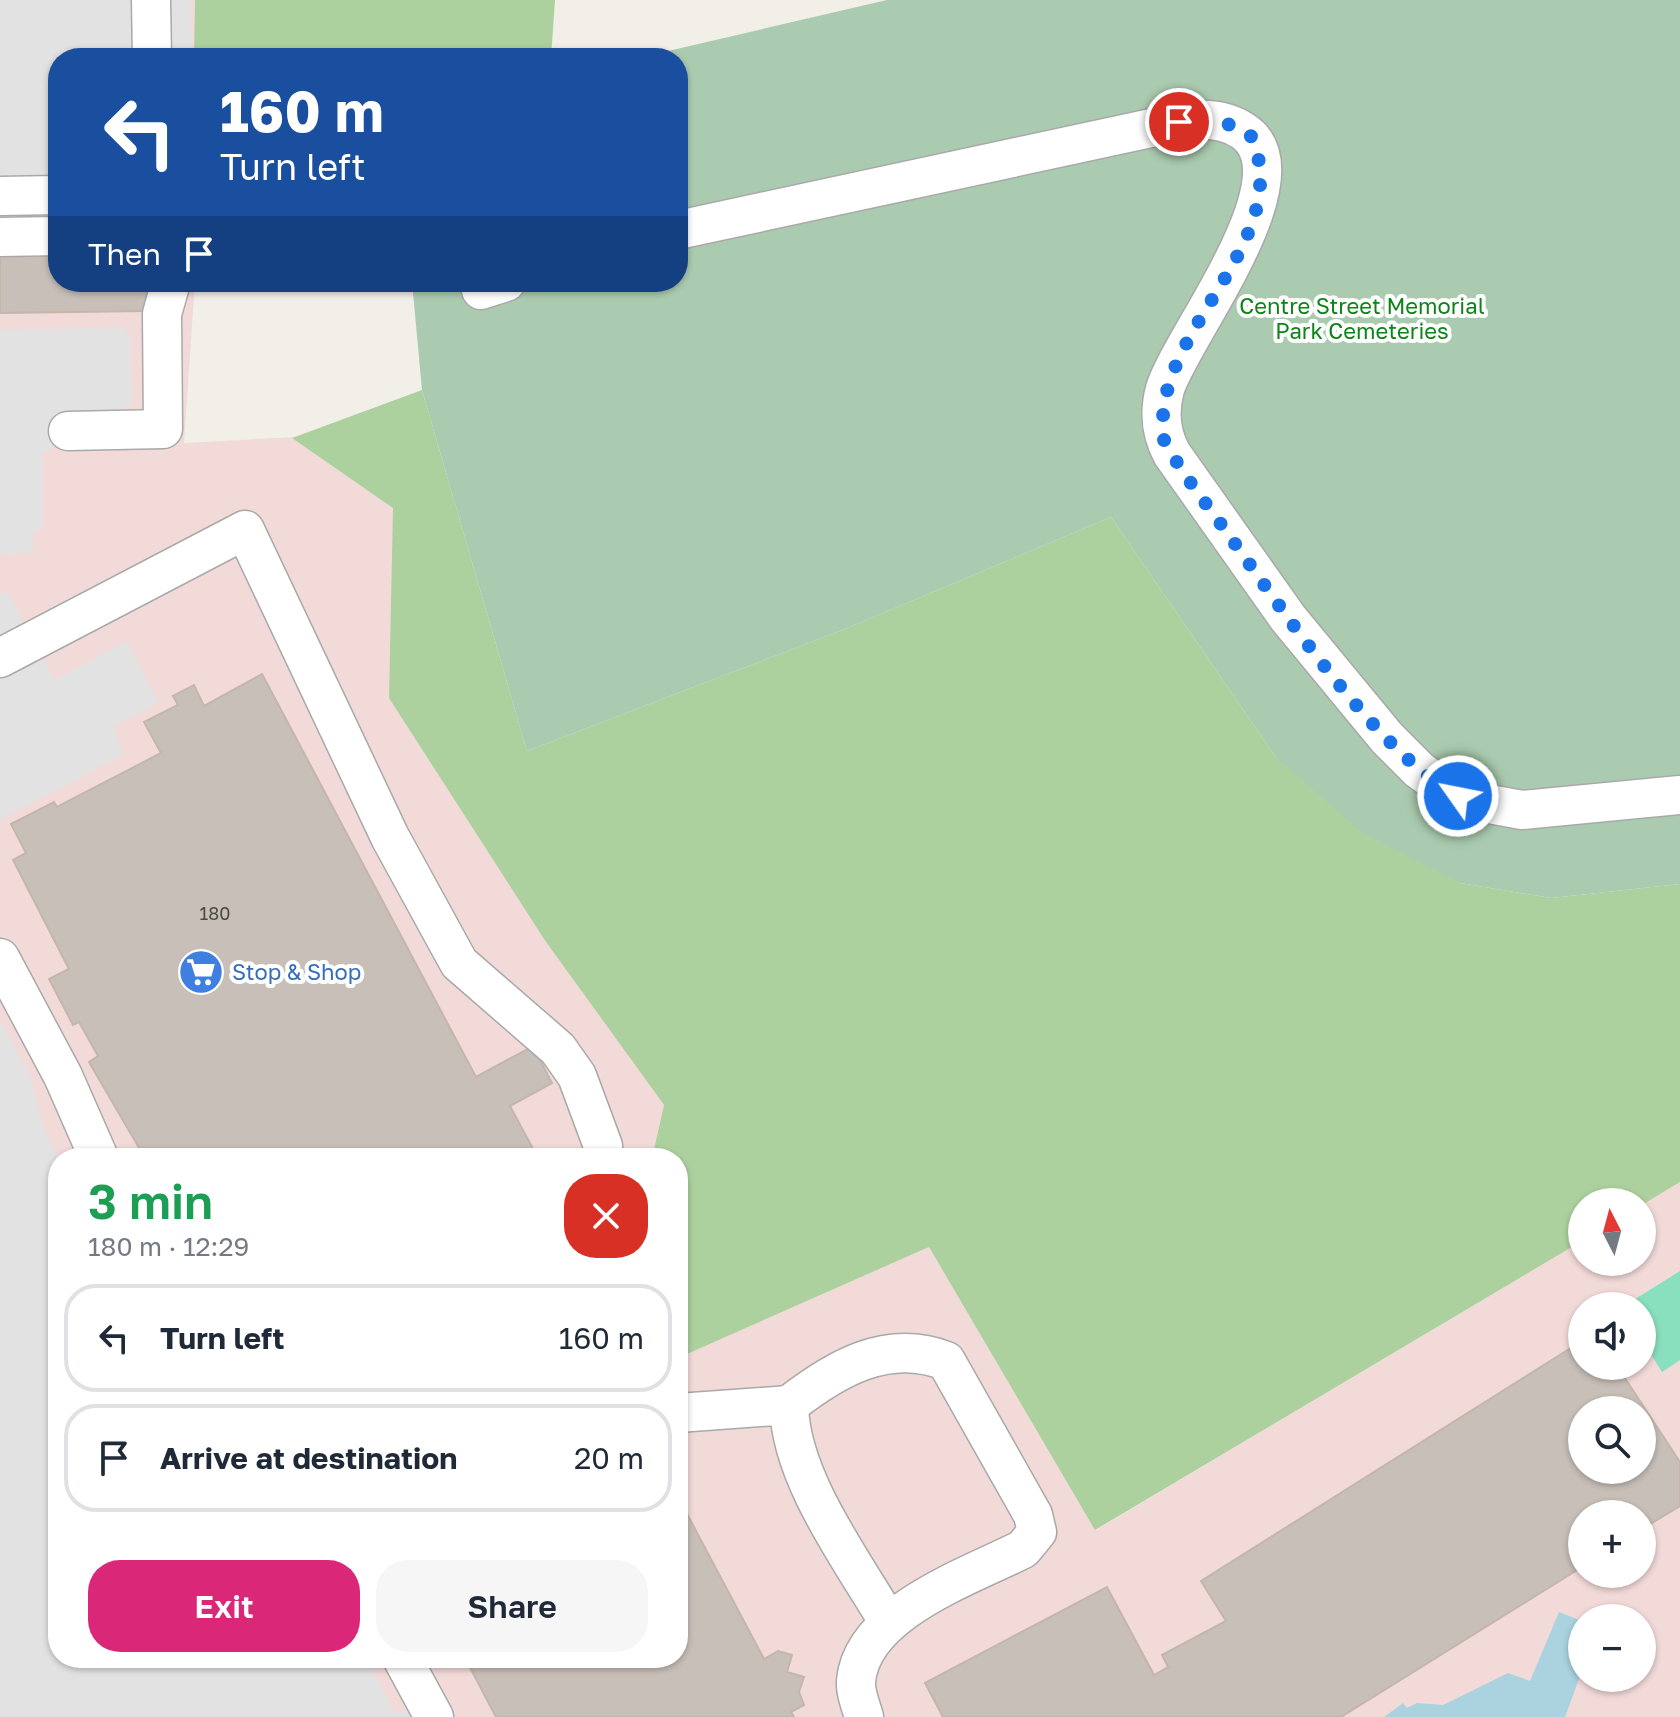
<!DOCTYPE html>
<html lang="en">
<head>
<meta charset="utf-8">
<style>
  :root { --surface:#fff; --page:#f6f6f7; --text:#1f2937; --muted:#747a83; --line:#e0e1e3; --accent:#db2777 }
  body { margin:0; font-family:"Golos Text",sans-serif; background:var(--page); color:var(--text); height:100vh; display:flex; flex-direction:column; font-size:30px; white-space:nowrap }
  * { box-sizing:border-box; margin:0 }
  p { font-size:26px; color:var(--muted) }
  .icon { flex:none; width:44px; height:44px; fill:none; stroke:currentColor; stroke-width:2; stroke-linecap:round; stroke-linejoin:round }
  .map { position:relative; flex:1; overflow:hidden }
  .details { position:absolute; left:48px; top:1148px; width:640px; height:520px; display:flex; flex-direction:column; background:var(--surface); border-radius:32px; box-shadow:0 2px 6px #0004 }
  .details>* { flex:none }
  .banner { position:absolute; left:48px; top:48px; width:640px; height:244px; border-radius:32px; box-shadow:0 2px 6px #0004; background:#1a4fa0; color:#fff; overflow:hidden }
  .needle { width:52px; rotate:354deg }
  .controls { position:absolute; left:1568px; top:1188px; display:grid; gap:16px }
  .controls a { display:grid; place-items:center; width:88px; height:88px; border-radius:50%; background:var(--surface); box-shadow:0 2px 6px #0004; font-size:40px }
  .pin { position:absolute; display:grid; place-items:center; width:68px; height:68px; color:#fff; margin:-34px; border:4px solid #fff; border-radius:50%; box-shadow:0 2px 8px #0007 }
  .me { position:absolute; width:88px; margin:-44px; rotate:303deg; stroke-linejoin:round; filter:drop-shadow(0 0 6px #0008) }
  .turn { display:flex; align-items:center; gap:28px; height:168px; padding:0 40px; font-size:36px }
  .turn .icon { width:104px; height:104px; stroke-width:2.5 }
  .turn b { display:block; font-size:56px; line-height:68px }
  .then { display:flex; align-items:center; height:76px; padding:0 40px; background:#0003; gap:16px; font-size:30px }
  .round { display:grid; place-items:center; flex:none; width:84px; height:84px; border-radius:32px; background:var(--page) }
  .head { display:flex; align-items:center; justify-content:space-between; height:136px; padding:0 40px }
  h1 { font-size:48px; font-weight:600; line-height:60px; color:#1e9e55 }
  .primary-button { display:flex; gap:16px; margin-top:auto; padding:16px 40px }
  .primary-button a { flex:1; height:92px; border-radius:32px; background:var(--accent); color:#fff; font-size:32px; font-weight:600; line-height:92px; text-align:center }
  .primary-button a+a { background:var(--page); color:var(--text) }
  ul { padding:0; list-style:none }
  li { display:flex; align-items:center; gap:24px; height:108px; margin:0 16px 12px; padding:0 24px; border:4px solid var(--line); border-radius:32px }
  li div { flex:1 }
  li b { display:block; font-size:30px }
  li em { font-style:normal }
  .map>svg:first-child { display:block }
  .commercial { fill:#f2dad9; fill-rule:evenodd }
  .forest { fill:#add19e }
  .cemetery { fill:#aacbaf }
  .pitch { fill:#88e0be }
  .parking { fill:#e2e2e2 }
  .water { fill:#aad3df }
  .building { fill:#c7bfb8; stroke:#c4b6ab; stroke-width:2; fill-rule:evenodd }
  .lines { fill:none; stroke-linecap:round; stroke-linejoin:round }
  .minor-casing { stroke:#a9a9a9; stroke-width:41 }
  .minor { stroke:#fff; stroke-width:38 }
  .route { stroke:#1a73e8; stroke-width:14; stroke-dasharray:0 25.2 }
  .labels { text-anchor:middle; stroke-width:8; stroke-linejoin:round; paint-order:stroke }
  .number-label { font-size:18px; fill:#4b4948 }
  .park-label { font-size:22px; fill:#0c8416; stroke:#fff }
  .shop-label { font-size:22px; fill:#366cbe; stroke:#fff; text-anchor:start }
</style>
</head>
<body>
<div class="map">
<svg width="1680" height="1717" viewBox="0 0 1680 1717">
  <rect width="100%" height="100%" fill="#f2efe9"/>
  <path class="commercial" d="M0,0h199v58h-141v224h137l-11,161 210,-11 152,510 118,163 -12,53h-594v500h620v-300l251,-111 167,283 486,-289v21h60v-57l38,-23v535h-1680zM1582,1306h60v60h-60zM1582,1410h60v60h-60zM1582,1514h60v60h-60zM1582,1618h60v60h-60z"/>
  <g class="forest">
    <polygon points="195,0 555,0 551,58 194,58"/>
    <polygon points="422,390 527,751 845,629 1111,517 1275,756 1460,883 1551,898 1680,884 1680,1182 1642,1205 1642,1202 1582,1202 1582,1241 1095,1530 929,1247 678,1358 678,1158 652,1158 664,1105 546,942 389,698 393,508 292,438"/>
  </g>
  <polygon class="cemetery" points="887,0 1680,0 1680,884 1551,898 1460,883 1362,833 1275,756 1111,517 845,629 527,751 422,390 412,282 678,282 678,58 638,58"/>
  <polygon class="pitch" points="1680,1271 1680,1360 1662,1372 1642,1340 1642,1306 1624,1306"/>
  <g class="parking">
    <polygon points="0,0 191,0 192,58 58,58 58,188 0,189"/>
    <polygon points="123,327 131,338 132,404 42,454 42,527 33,533 33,553 0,554 0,330"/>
    <polygon points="7,591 55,680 127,641 159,703 113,726 124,754 0,820 0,595"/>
    <polygon points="0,1020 31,1078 41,1122 58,1158 58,1658 366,1658 395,1714 408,1708 413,1717 0,1717"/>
  </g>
  <polygon class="water" points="1559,1612 1582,1621 1582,1671 1565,1717 1384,1717 1403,1703 1407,1708 1417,1703 1443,1705 1508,1673 1530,1681"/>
  <g class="building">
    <polygon points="58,252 58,282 146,282 146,311 0,313 0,253"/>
    <polygon points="262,674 476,1077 533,1046 552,1083 510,1106 538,1158 145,1158 89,1062 98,1056 79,1022 73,1025 49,979 69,969 13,860 26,853 11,824 54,802 57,807 161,753 144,722 178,705 173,696 194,685 204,706"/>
    <path d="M1582,1341v25h35l63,96v44l-38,23v-15h-60v53l-241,150h-398l-18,-34 182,-96 47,88 14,-8 -6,-12 64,-34 -25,-40zM1582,1410h60v60h-60z"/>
    <polygon points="678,1497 764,1659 778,1651 792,1655 787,1672 804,1677 799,1692 804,1705 791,1712 794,1717 496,1717 465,1658 678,1658"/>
  </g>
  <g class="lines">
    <g class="minor-casing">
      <g id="minor">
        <polyline points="151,0 152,58"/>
        <polyline points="0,196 58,195"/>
        <path d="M678,230l501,-108c22,-4 45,-4 64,9 67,44 -62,206 -78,258 -6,22 -4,45 7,65l116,164 99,120 32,32 26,19 28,12 49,9 158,-15"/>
        <polyline points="0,237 58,236"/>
        <polyline points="481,290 506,282"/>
        <polyline points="68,431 163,429 162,314 171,282"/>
        <polyline points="0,658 245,530 390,837 459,963 558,1049 577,1076 603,1146 604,1158"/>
        <polyline points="0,958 63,1076 99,1158"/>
        <polyline points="678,1413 789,1405"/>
        <polyline points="402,1658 434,1717"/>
        <path d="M864,1717c-3,-11 -9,-25 -8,-36 6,-69 114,-105 167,-132l14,-17 -4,-17 -87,-154c-59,-23 -111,8 -157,44 1,73 63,155 100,218"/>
      </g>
    </g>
    <use href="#minor" class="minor"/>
  </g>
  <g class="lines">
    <path class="route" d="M1179,122c28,-5 49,-2 73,15 44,109 -104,195 -88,303 19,36 46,68 69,101 54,75 145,212 225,255"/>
  </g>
  <defs>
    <g id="supermarket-disc" transform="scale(2.3)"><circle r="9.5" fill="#3f7fe0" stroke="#fff"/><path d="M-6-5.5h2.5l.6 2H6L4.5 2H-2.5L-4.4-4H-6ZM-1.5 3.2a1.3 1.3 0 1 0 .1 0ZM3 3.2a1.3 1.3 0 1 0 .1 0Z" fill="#fff"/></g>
  </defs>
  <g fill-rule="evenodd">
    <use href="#supermarket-disc" x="201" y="972"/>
  </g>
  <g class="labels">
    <g class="number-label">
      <text x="215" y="920">180</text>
    </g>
    <g class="park-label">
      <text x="1362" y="314">Centre Street Memorial<tspan x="1362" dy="25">Park Cemeteries</tspan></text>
    </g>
    <g class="shop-label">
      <text x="232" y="980">Stop &amp; Shop</text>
    </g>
  </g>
</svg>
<div class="controls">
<a><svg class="needle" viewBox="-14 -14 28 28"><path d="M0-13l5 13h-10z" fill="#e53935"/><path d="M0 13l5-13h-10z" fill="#747a83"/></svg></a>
<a><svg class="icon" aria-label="sound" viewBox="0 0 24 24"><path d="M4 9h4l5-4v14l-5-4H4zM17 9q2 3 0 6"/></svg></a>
<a><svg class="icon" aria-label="search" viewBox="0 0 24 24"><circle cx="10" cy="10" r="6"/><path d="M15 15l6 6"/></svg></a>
<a>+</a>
<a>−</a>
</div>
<div class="pin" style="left:1179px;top:122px;background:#d93025"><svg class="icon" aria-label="arrive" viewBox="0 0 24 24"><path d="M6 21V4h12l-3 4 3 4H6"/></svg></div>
<svg class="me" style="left:1458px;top:796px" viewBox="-20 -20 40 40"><circle r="17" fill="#1a73e8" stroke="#fff" stroke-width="3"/><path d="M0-11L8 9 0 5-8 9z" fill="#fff"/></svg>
<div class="banner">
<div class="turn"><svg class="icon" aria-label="left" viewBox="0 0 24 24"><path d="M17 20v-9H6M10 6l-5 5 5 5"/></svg><div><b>160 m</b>Turn left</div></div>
<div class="then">Then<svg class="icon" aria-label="arrive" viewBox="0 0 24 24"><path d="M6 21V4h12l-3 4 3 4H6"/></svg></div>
</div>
<section class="details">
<div class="head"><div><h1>3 min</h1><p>180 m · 12:29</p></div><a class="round" style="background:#d93025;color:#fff"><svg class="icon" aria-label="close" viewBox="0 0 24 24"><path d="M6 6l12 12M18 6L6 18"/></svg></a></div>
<ul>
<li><svg class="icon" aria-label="left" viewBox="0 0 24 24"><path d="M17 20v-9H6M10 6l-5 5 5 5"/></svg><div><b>Turn left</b></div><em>160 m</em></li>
<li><svg class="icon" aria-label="arrive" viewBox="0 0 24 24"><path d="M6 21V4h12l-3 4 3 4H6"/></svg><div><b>Arrive at destination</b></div><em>20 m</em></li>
</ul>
<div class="primary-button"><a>Exit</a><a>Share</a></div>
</section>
</div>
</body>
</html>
